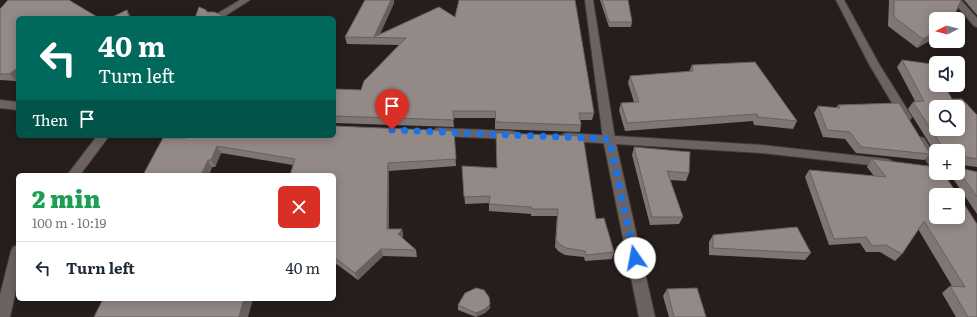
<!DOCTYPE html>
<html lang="en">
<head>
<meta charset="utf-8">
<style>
  :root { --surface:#fff; --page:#f6f6f7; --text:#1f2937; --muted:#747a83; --line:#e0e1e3 }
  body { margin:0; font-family:Literata,serif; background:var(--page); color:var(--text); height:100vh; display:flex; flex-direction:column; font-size:15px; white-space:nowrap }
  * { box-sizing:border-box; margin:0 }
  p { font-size:13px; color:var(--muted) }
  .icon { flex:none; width:22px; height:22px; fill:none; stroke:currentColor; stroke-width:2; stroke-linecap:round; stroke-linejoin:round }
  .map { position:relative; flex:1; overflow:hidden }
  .details { position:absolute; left:16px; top:173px; width:320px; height:128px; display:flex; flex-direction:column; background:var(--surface); border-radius:6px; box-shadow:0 2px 10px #0003 }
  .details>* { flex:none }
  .guide { position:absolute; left:16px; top:16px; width:320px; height:122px; border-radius:6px; box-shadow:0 2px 10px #0003; background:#00695c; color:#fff; overflow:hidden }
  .needle { width:26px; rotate:264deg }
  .tools { position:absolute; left:929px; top:12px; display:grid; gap:8px }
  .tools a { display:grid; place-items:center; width:36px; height:36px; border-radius:6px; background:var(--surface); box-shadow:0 2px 10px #0003; font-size:20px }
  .pin { position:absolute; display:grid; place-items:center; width:34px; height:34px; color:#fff; margin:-41px -17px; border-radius:50% 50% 50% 0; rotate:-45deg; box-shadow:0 0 4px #0007 }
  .pin .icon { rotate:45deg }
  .me { position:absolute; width:44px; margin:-22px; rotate:348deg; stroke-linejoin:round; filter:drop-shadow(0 0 3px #0008) }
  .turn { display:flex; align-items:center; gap:14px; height:84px; padding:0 16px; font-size:18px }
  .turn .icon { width:52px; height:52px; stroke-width:2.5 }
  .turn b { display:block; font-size:28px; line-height:34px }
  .then { display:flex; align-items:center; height:38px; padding:0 16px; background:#0003; gap:8px; font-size:15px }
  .round { display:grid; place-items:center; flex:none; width:42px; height:42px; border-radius:6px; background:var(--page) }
  .summary { display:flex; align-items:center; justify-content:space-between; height:68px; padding:0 16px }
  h1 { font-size:24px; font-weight:800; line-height:30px; color:#1e9e55 }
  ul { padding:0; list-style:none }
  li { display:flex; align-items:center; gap:12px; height:52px; padding:0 16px; border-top:1px solid var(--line) }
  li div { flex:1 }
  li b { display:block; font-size:15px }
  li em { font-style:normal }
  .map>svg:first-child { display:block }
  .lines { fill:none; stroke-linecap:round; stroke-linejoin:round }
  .minor-casing { stroke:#413b39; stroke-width:2 }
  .tertiary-casing { stroke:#413b39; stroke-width:2 }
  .minor { fill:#6c6260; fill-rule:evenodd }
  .tertiary { fill:#6c6260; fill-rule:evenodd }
  .wall { fill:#7e7674 }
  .shaded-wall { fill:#67605e }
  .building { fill:#938987; stroke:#67605e; fill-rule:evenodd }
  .route { stroke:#1a73e8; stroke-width:7; stroke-dasharray:0 12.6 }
</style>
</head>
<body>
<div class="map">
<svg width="977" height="317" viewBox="0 0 977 317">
  <rect width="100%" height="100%" fill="#261e1c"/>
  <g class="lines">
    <g class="minor-casing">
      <g id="minor">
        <polygon points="240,0 250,0 222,18 210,18"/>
        <polygon points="585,0 593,0 615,139 655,317 639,317 603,139"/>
        <polygon points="836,0 844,0 879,64 912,117 910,120 902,120 869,64"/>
        <polygon points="952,0 961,0 977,18 977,27 974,26"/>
        <polygon points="97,136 109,136 80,175 67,175"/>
        <polygon points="920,137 924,138 936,157 936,172 932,170 914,141 916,138"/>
        <polygon points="18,245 18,281 10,317 0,317 0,295 11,251 13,247"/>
      </g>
    </g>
    <g class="tertiary-casing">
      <g id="tertiary">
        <polygon points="0,100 18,102 18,110 0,108"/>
        <polygon points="439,128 512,131 516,132 518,135 516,138 512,139 439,136 435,135 433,132 435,129"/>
        <polygon points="567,133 762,145 887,159 891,160 893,163 891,166 887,167 762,153 567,141 563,140 561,137 563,134"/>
      </g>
    </g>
    <use href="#minor" class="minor"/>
    <use href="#tertiary" class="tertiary"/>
  </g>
  <g class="wall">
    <polygon points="365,0 394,0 394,3 380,34 439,7 594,113 592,120 580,120 581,125 580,132 495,129 495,118 453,118 454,127 334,123 334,89 361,90 399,45 347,44 345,37"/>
    <polygon points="600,0 628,0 632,22 631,27 609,27"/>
    <polygon points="889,0 961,0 936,19 936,37 917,48 888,26"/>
    <polygon points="964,0 977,0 977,15"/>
    <polygon points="0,9 18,18 18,79 16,81 0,80"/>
    <polygon points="902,60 952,99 977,115 977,167 962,165 960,168 977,172 977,214 964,195 964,204 977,317 956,317 942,293 950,286 952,286 918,229 902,254 895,261 880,252 866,252 860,243 829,245 805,177 809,170 874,176 867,167 872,159 954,189 960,189 949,173 958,173 958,151 936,151 936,154 908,109 913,102 915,101 897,67"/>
    <polygon points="692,65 797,121 793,129 754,125 753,121 625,131 619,110 621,103 634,102 628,83 630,76 689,72"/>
    <polygon points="838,105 930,154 924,160 856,153 845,139 823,137 814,113 818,106 836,108"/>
    <polygon points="454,131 456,166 389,171 389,229 402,229 403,236 402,238 416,250 417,257 383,256 358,280 335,263 334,269 334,175 293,165 221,153 215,167 212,167 209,175 143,175 186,138"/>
    <polygon points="496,133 596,219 614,252 612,259 585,261 584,257 565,255 558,251 555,247 557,216 531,216 531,214 489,211 489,203 465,204 462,166 497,168"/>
    <polygon points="634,147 689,173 686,181 670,180 683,217 679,224 650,225 632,155"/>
    <polygon points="713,235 811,253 805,260 709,255 709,242"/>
    <polygon points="667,289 706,317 669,317 663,296"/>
    <polygon points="490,304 490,308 485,313 476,317 458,310 458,305"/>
  </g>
  <g class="shaded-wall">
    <polygon points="391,0 394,0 394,3 378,38 374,37"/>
    <polygon points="127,10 131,17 131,18 129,18"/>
    <polygon points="936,31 936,37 917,48 923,39"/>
    <polygon points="18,67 18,79 16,81 10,74"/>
    <polygon points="217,146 221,153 215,167 211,160"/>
    <polygon points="208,160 212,167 209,175 201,175"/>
    <polygon points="388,163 389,171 389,236 387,229"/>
    <polygon points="402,229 403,236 399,241 398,234"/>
    <polygon points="381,249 383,256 358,280 355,273"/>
    <polygon points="334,259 335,263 334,269"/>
    <polygon points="244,299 253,299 248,317 239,317"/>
    <polygon points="490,304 490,308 485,313 476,317 476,313"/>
  </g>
  <g class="building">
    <polygon points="8,0 69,0 99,18 18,18 18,67 10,74 0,74 0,9"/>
    <polygon points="365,0 391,0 374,37 439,7 455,17 459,0 575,0 594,113 579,113 581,125 496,122 495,111 453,111 454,120 334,116 334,89 361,90 364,81 406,38 345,37"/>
    <polygon points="602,0 628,0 632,22 609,22"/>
    <polygon points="894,0 961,0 953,19 936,19 936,31 923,39 894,17"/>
    <polygon points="199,7 206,10 207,12 214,12 229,18 195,18"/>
    <polygon points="127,10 129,18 110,18"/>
    <path d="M902,60l30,4 4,6v15h8l8,14h10l15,16v44l-12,-2 -2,2v5l-5,2 2,2 17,4v25l-19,-27v-19h-14v-2l-31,-47 11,-1zM936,107h22v22h-22z"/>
    <polygon points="755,62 797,121 758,117 757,114 627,123 621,103 639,102 630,76 693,71 692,65"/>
    <polygon points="899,103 930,154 861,147 850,132 827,130 818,106 840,108 838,105"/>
    <polygon points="334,126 454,131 456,159 388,163 387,229 402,229 398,234 416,250 381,249 355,273 334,257 334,175 290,175 295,159 217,146 211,160 208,160 201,175 143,175 163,138 186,138 188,136 334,136"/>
    <polygon points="496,133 583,136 596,219 604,218 614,252 586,255 585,251 566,248 559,244 556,240 558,209 532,209 531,207 489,204 490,196 464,197 462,166 497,168"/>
    <polygon points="634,147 690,152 689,173 667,171 683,217 652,217"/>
    <path d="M872,159l64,8v6h7l11,16 9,1 1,14 13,20v93h-9l-18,-31 15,1 -41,-66 -22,33 -16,-9 -14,1 -6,-9 -32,2 -25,-69 77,7zM936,195h22v22h-22z"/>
    <polygon points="797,227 811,253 713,248 713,235"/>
    <polygon points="476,288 484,290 489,297 490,304 485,309 476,313 458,305 465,293"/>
    <polygon points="697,288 706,317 674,317 667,289"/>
    <polygon points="103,299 244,299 239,317 94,317"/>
  </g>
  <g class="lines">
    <polyline class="route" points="392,130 609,139 635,258"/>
  </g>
</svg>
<div class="tools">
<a><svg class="needle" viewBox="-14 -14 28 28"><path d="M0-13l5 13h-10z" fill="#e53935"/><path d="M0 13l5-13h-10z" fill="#747a83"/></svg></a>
<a><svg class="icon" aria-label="sound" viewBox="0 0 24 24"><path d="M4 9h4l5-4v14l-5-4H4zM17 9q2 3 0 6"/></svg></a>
<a><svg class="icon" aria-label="search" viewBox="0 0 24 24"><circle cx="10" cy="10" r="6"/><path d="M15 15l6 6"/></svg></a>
<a>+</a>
<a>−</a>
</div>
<div class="pin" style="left:392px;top:130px;background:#d93025"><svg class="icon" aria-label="arrive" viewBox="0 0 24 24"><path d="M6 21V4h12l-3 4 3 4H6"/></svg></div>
<svg class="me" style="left:635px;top:258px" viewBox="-20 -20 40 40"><circle r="19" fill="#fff"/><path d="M0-13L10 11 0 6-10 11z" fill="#1a73e8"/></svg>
<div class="guide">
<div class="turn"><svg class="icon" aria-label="left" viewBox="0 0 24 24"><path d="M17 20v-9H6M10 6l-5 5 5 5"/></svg><div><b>40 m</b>Turn left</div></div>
<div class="then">Then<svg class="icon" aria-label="arrive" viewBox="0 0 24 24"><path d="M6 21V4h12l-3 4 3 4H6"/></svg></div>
</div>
<section class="details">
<div class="summary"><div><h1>2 min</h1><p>100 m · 10:19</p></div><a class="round" style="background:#d93025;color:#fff"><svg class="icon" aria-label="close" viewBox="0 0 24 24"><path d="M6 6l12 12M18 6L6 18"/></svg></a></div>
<ul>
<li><svg class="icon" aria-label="left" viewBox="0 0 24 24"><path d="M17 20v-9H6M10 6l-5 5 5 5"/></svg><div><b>Turn left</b></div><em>40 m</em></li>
</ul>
</section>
</div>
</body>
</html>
